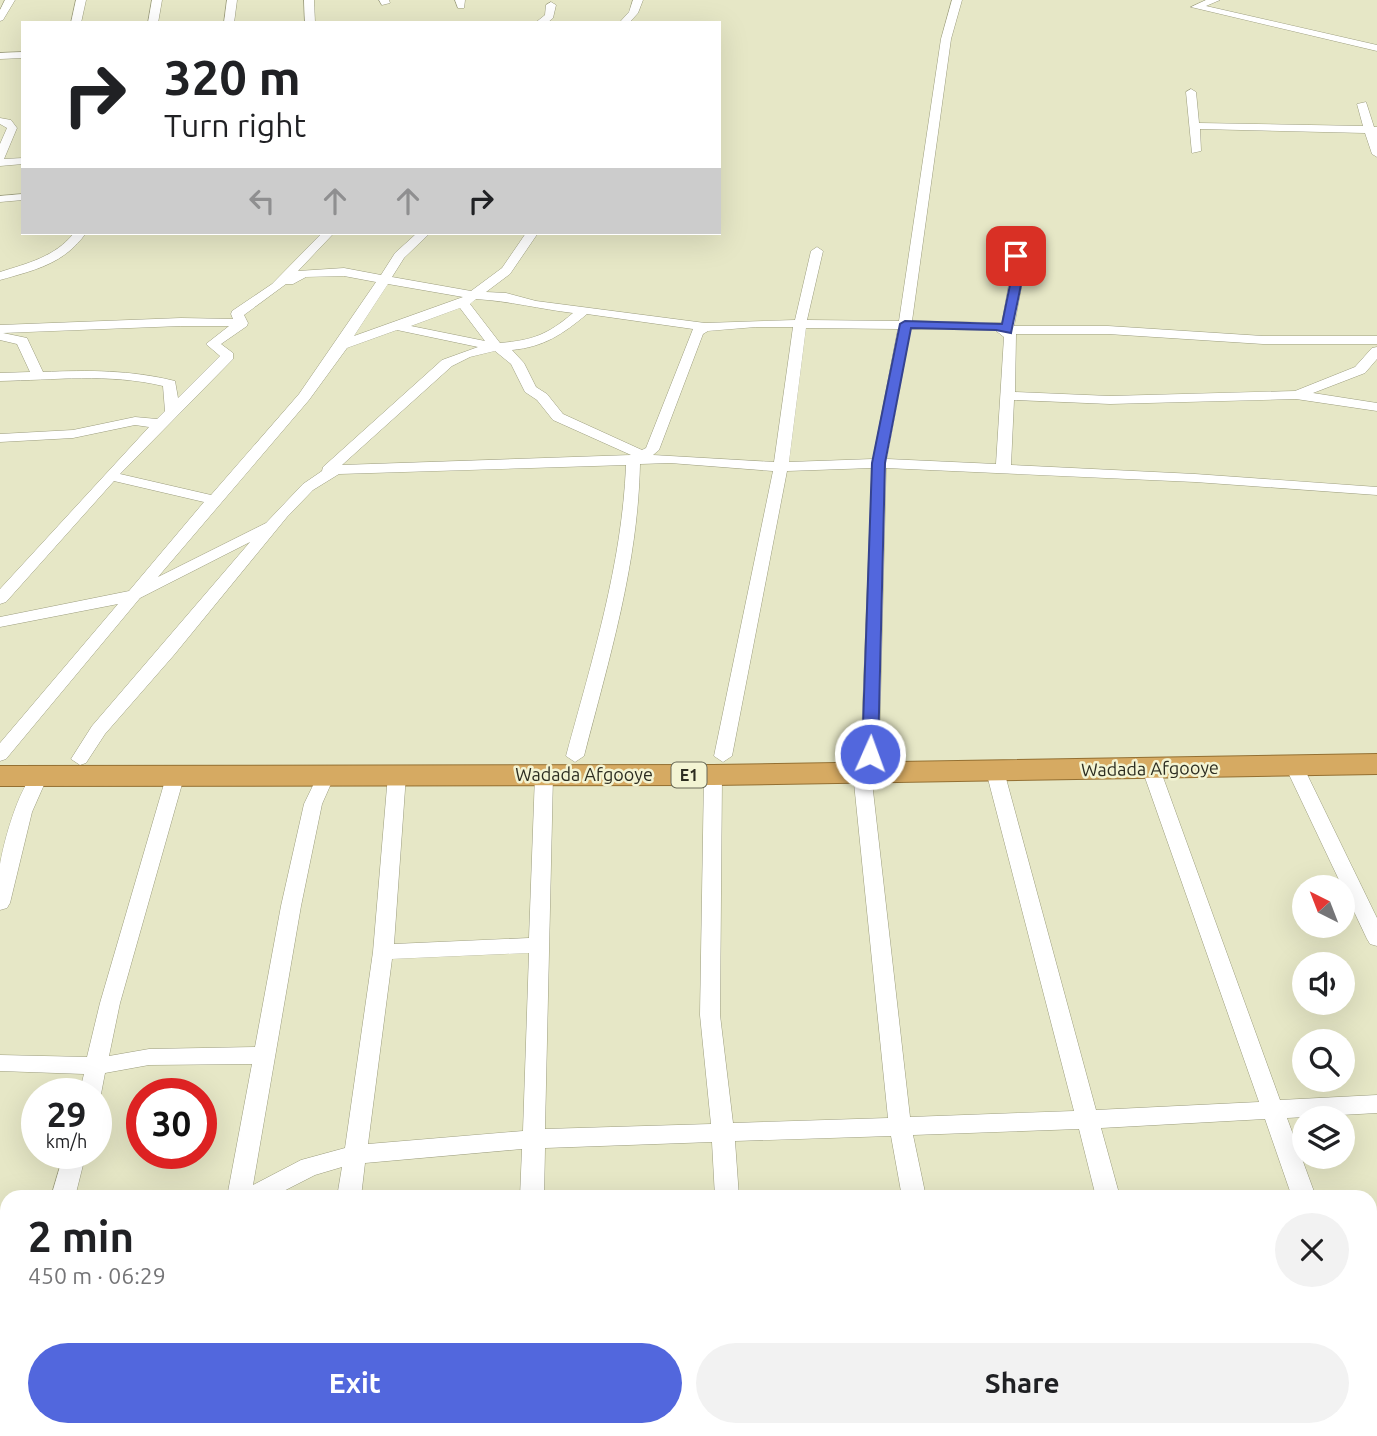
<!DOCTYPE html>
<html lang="en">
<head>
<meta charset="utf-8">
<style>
  :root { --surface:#fff; --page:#f2f2f2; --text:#202124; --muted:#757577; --accent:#5267dd }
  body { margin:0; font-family:Ubuntu,sans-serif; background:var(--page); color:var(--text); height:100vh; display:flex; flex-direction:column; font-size:26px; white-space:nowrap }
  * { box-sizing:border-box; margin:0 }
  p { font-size:23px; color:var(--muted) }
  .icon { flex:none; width:38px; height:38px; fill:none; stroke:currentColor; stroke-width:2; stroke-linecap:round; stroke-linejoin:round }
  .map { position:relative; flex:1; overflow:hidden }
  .panel { position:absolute; left:0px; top:1190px; width:1377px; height:247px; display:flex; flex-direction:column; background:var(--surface); border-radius:21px 21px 0 0; box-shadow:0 7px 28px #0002 }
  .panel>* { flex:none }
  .banner { position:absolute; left:21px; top:21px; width:700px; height:214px; border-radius:0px; box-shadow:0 7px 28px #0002; background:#fff; color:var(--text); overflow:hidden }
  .needle { width:46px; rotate:318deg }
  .buttons { position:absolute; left:1292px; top:875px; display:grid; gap:14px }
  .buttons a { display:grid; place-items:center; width:63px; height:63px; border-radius:50%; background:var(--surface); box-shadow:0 7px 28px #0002; font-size:35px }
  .speed { position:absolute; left:21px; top:1078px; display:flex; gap:14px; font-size:35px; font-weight:700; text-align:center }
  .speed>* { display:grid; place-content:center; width:91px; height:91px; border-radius:50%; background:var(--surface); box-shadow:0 7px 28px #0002; line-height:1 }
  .speed small { font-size:18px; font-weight:400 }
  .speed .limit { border:10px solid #d22; background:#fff; color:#111 }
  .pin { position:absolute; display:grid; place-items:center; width:60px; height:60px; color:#fff; margin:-30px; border-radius:14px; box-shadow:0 4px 10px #0006 }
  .me { position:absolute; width:77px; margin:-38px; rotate:2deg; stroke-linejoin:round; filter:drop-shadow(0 0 5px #0008) }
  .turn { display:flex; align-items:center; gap:24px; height:147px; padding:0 28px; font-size:32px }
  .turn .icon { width:91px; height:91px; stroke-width:2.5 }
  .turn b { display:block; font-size:49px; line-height:60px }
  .lanes { display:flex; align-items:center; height:66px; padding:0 28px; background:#0003; justify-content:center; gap:35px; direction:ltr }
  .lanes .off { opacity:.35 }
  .round { display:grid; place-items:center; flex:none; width:74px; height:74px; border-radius:37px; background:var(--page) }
  .overview { display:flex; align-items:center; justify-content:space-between; height:119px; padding:0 28px }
  h1 { font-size:42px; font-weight:700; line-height:52px }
  .action { display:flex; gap:14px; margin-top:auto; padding:14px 28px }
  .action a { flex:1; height:80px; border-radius:42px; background:var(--accent); color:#fff; font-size:28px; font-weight:700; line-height:80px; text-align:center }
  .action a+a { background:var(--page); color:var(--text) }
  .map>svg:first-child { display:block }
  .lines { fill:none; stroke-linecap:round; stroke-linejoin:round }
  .minor-casing { stroke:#9c9d7e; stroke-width:1 }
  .trunk-casing { stroke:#947032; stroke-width:2 }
  .minor { fill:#fff; fill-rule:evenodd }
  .trunk { fill:#d6aa62; fill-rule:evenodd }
  .route { fill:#5267dd; stroke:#354390; stroke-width:2 }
  .labels { text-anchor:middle; stroke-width:5; stroke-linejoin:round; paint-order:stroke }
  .shield { fill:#f3f4d3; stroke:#686956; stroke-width:2 }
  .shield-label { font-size:16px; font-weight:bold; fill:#2d2d21 }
  .street-label { font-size:18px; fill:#2d2d21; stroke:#f3f4d3 }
</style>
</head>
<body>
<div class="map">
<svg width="1377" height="1436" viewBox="0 0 1377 1436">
  <rect width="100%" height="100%" fill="#e6e7c6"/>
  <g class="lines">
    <g class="minor-casing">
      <g id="minor">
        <polygon points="5,0 15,0 3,20 0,21 0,10"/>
        <polygon points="76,0 86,0 81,23 71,23"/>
        <polygon points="152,0 162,0 158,23 148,23"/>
        <polygon points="227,0 237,0 234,23 224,23"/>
        <polygon points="304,0 314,0 315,23 305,23"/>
        <polygon points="379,0 389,0 390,3 382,5"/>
        <polygon points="455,0 465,0 464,8 458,8"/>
        <polygon points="633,0 643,0 638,13 629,23 619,23 629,12"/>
        <path d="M952,0h10l-11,39 -39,282 90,2 8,-45 -4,-30 6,-4 6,4 5,30 -9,48h94l155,10h114v8h-114l-155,-10h-92l-1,58 95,4 185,-5 60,-24 17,-19 5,-1v12l-12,14 -52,20 64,10v8l-81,-12 -186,5 -96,-4 -3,65 184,9 182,13v8l-182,-13 -309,-14 -7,286 -9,6 -9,-6 11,-286 -85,3 -55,285 -9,6 -9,-6 59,-285 -103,-8 -30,1c-2,101 -31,195 -56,292l-9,6 -9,-6c26,-96 56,-191 60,-291l-287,9 -26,16 -26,27 -113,138 -69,79 -19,29 -6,2 -9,-6 21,-33 158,-184 -110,56 -134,161 -6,2v-18l118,-139 -118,23v-10l129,-26 75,-89 -90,-21 -108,121 -6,2v-15l149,-162 -14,-2 -62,13 -73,4v-8l73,-4 62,-13 22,2 8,-8 -2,-25c-54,-13 -109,-6 -163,-5v-8l30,-1 -13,-28 -17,-4v-15l181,-7 52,1 -2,-5 1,-3 40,-27 50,-51h12l-36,38 46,-3 37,7 14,-22 22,-20h13l-26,25 -12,19 79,14 31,-23 24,-35h12l-28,41 -24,18 20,1 30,8 169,22 90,-3 16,-69 6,-4 6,4 -16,69 92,1 42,-282zM344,276l32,6 -77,112 -88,101 -91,-21 113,-115v-6l-12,-9 26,-18 1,-3 -4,-8 42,-31h7l13,-7zM388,284l75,13 -109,39zM476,299c33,2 64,10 97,14 -26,22 -40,27 -73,30l-30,-39zM460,308l25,33 -74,-15zM587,314l106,15 -47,119 -4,2 -79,-36 -16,-20 -11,-7 -12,-24 -12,-13c32,-3 51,-16 75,-36zM181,326h48l-23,18 14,12 -42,42 -3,-17c-44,-11 -87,-11 -132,-9l-16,-34 -24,-5zM756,327h37l-19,135 -121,-7 6,-5 44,-116 5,-3zM806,328l92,1 -25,130 -84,3zM911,329l84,1 9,7 -8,127 -109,-5zM397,330l81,17 -36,13 -119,107 -1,4 -19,13 -37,39 -108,54 151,-177 38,-52zM495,351l16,13 14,28 12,8 16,20 78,35 -289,10 110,-99 18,-9z"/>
        <polygon points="1206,0 1220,0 1206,6 1377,45 1377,51 1191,7"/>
        <polygon points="551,2 556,5 553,18 547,23 535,23 545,15 546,5"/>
        <polygon points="23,52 23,58 0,59 0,53"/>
        <polygon points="1191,89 1196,92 1199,123 1363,126 1357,104 1366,102 1374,127 1377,127 1377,157 1372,154 1365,133 1200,129 1201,151 1192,153 1186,92"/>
        <polygon points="0,118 11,120 17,128 4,159 23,158 23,164 0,166 0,144 7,128 0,124"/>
        <polygon points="23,194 23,200 0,202 0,196"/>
        <path d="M74,233h12c-22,31 -51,37 -86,47v-8c28,-9 55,-15 74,-39z"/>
        <polygon points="1294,760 1303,766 1377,918 1377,946 1370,944 1367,939 1285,766"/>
        <path d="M1151,763l9,6 120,331 97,-5v18l-90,5 29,79h-24l-27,-78 -164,9 19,69h-24l-17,-68 -166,6 13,62h-24l-11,-61 -156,5 4,56h-24l-3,-55 -167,6 -1,49h-24l2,-48 -157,14 -4,34h-24l5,-30 -27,8 -43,22h-45l25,-133 -103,1 -44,8 -4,21 -5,7v-7h-17l5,-20 -84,-3v-16l87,2 13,-54 66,-226 9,-6 9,6 -64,226 -11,53 40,-7 106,-2 26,-141 23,-102 15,-31 6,-2 9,6 -12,27 -21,102 -48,279 48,-25 44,-12 28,-196 15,-177 9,-6 9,6 -12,169 135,-6 6,-163 9,-6 9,6 -8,354 166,-5 -11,-109 4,-240 9,-6 9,6 -2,240 13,108 155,-5 -35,-345 9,-6 9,6 39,344 164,-6 -88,-340 9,-6 9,6 92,339 163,-8 -117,-333zM529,953l-6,178 -155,13 24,-185z"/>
        <path d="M38,772l9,6 -15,34 -22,91 -3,5 -7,2c0,-14 0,-30 0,-44 2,-19 21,-89 38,-94z"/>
        <polygon points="64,1153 86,1153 75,1197 51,1197"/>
        <polygon points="1370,1380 1377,1383 1377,1424 1370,1421"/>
        <polygon points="0,1408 7,1408 7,1430 13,1430 0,1432"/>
        <polygon points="189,1430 215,1430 214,1436 188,1436"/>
        <polygon points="310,1430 336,1430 335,1436 309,1436"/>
        <rect x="517" y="1430" width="26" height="6"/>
        <polygon points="728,1430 754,1430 755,1436 729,1436"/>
        <polygon points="948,1430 974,1430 975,1436 949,1436"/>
        <polygon points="1160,1430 1186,1430 1188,1436 1162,1436"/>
      </g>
    </g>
    <g class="trunk-casing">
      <polygon id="trunk" points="1377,754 1377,774 713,785 0,786 0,766 713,765"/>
    </g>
    <use href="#minor" class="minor"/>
    <use href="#trunk" class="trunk"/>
  </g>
  <polygon class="route" points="1016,253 1021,256 1021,285 1011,333 996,330 911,328 885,463 878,754 870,760 864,758 862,754 872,463 900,324 905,321 1002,324 1010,285 1010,256"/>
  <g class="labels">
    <rect class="shield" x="671.5" y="762.5" width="35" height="25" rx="5"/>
    <g class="shield-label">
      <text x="689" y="781">E1</text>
    </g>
    <g class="street-label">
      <text transform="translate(1150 769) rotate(-1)" y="6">Wadada Afgooye</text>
      <text x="584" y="781">Wadada Afgooye</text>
    </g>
  </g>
</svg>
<div class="buttons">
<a><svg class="needle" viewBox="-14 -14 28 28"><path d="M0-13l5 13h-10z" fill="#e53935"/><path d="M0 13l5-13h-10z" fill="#757577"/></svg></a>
<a><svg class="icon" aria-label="sound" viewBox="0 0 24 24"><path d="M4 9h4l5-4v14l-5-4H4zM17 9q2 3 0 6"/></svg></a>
<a><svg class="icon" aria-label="search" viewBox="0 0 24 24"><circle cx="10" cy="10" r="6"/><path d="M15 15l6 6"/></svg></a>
<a><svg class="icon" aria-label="layers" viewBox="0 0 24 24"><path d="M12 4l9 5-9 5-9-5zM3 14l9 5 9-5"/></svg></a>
</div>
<div class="speed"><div>29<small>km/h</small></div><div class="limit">30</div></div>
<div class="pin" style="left:1016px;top:256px;background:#d93025"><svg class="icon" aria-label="arrive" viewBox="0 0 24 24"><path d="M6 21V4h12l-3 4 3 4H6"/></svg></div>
<svg class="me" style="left:870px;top:754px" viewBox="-20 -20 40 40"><circle r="17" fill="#5267dd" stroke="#fff" stroke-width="3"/><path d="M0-11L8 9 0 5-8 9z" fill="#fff"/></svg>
<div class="banner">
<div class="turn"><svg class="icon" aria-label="right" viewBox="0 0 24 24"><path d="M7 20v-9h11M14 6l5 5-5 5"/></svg><div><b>320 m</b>Turn right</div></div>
<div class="lanes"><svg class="icon off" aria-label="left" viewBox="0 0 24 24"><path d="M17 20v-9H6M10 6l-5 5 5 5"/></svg><svg class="icon off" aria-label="ahead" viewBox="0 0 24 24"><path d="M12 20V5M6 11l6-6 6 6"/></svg><svg class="icon off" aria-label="ahead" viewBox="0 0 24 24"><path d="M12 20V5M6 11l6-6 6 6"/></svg><svg class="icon" aria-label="right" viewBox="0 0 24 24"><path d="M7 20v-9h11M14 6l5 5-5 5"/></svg></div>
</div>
<section class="panel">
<div class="overview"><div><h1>2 min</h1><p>450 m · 06:29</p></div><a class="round"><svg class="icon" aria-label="close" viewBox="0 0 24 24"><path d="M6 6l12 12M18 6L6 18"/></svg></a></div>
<div class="action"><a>Exit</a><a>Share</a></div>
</section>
</div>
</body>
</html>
